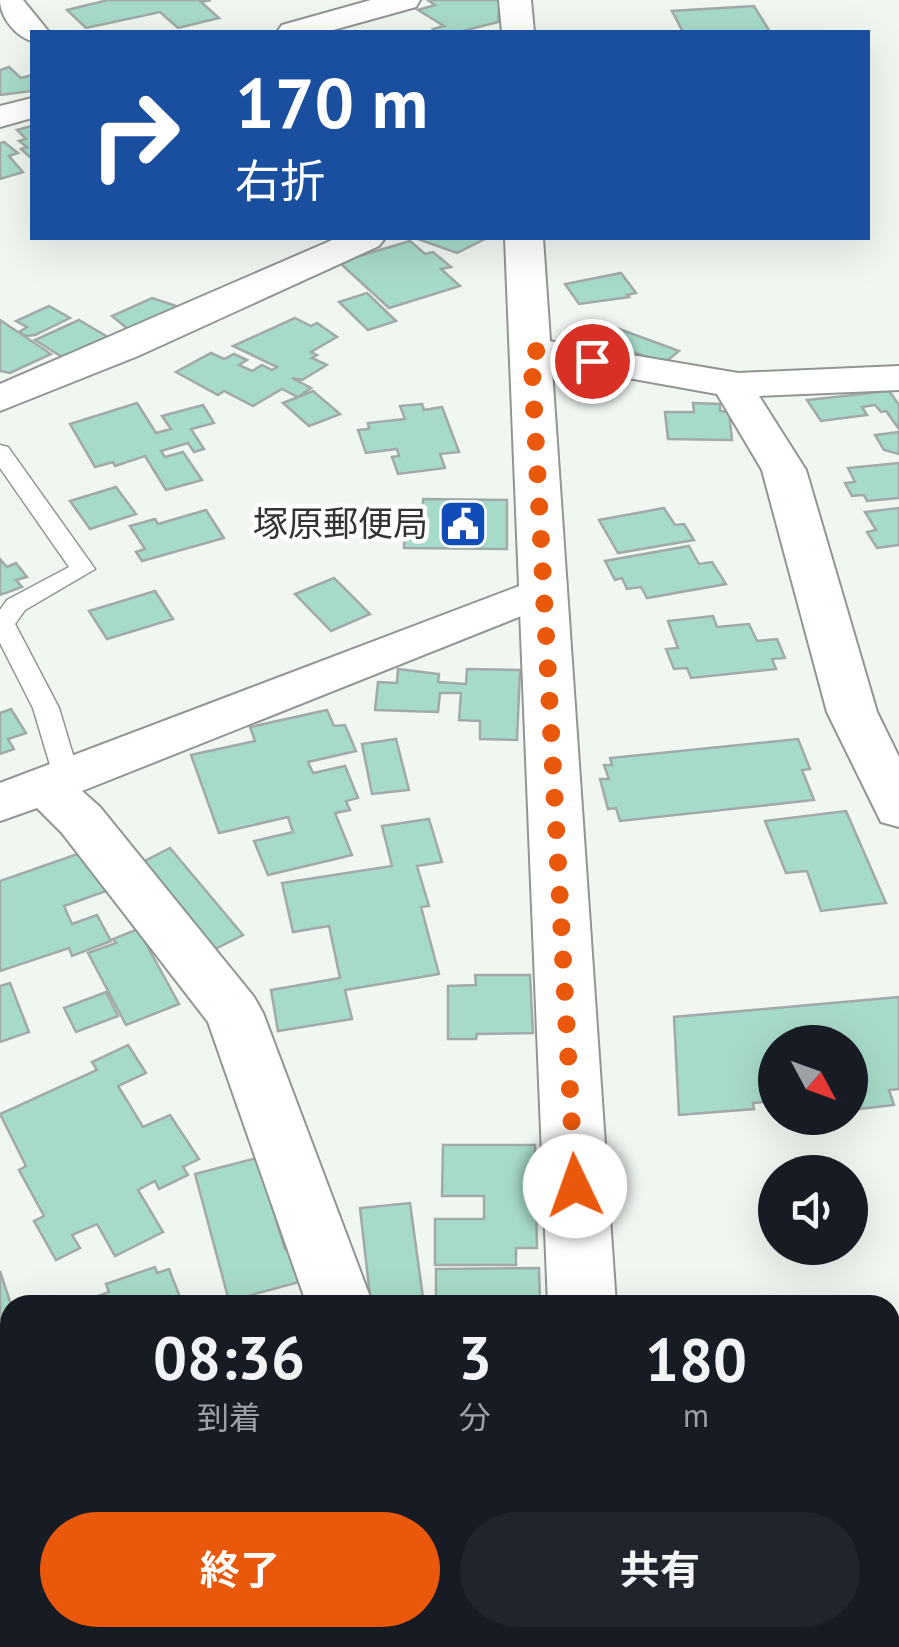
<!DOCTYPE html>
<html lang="ja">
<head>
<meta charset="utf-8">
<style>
  :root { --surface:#171b24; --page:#20242c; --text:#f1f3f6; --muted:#9ea1a6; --accent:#ea580c }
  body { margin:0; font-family:"PT Sans","Noto Sans JP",sans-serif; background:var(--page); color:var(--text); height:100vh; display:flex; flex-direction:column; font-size:38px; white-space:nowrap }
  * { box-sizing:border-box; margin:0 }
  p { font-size:32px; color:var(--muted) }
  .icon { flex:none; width:55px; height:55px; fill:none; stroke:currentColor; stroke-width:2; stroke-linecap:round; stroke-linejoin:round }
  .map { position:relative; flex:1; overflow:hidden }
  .drawer { position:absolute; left:0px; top:1295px; width:900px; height:352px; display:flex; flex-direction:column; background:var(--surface); border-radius:30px 30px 0 0; box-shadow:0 10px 40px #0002 }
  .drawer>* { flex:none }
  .banner { position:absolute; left:30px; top:30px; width:840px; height:210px; border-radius:0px; box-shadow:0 10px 40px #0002; background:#1a4fa0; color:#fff; overflow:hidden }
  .needle { width:65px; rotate:131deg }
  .buttons { position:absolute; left:758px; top:1025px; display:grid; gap:20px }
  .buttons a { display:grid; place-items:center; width:110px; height:110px; border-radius:50%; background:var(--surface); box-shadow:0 10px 40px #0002; font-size:50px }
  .pin { position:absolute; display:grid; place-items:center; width:85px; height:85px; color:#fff; margin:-42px; border:5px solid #fff; border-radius:50%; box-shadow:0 2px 10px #0007 }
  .me { position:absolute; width:110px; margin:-55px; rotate:357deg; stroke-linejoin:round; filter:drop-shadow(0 0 8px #0008) }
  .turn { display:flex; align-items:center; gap:35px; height:210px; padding:0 40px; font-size:45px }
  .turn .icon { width:130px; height:130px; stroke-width:2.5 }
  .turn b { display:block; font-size:70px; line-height:85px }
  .eta { display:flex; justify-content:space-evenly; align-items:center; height:170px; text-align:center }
  .eta b { font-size:60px; font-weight:700; line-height:70px }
  .cta { display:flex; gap:20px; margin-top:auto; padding:20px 40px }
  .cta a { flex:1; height:115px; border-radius:60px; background:var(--accent); color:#fff; font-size:40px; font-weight:700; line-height:115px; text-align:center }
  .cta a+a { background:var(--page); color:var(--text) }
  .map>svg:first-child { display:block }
  .building { fill:#a7dbc9; stroke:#a1aaa6; stroke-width:2.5 }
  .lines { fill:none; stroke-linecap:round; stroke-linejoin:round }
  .service-casing { stroke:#909691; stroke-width:3 }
  .minor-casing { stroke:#909691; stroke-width:4 }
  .primary-casing { stroke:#909691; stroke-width:4 }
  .service { fill:#fff; fill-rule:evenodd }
  .minor { fill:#fff; fill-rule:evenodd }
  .primary { fill:#fff; fill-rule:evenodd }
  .route { stroke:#ea580c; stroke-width:18; stroke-dasharray:0 32.4 }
  .labels { text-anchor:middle; stroke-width:9; stroke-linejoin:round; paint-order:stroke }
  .poi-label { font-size:35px; fill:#313431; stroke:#fff; text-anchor:end }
</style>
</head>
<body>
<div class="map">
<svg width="899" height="1647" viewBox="0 0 899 1647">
  <rect width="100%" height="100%" fill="#f0f7f1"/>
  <g class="building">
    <polygon points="211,0 201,2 219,18 178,28 160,12 86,28 67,10 108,0"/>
    <polygon points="434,0 500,0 498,22 459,32 437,32 433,29 444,26 418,10 435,5 429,1"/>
    <polygon points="754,6 770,32 683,32 672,11"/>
    <polygon points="9,67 21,78 32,75 32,91 0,95 0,70"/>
    <polygon points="32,126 32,159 21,149 27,147 19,141 26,139 17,130"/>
    <polygon points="4,142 18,153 9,156 23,172 0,179 0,143"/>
    <polygon points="415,238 487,238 457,253"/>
    <polygon points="410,241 425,254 433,252 451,267 441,269 460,286 389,308 339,262"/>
    <polygon points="621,273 636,293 627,295 629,297 579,304 565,284"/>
    <polygon points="367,293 396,321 368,330 339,302"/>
    <polygon points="152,298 179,307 129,330 112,316"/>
    <polygon points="49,306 70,318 35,335 26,336 19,332 27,327 16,321"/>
    <polygon points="295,318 311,326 317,323 337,337 311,352 317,355 312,358 327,365 302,380 292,378 311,388 298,397 282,389 253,406 224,391 218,395 176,372 211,353 224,359 234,354 247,360 239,365 252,371 262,365 272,370 277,367 233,346"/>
    <polygon points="0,320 51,354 10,373 0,371"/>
    <polygon points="79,320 111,339 67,360 35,340"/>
    <polygon points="611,326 679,351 668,360 658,360 592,340"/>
    <polygon points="313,391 340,414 309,426 283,403"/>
    <polygon points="889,391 899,405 899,429 886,411 881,412 875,405 862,407 867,415 821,421 807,400"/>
    <polygon points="137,403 156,433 171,429 162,416 203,405 214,423 191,429 204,449 194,452 188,443 161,451 165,457 183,452 202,480 166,490 145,456 115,466 113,462 95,467 70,424"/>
    <polygon points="693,403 720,404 720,411 729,412 732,440 668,439 665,412 694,412"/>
    <polygon points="422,404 424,410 442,407 459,452 440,454 445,468 398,474 392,457 399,456 397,449 366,453 358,430 369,429 368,423 405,419 400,406"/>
    <polygon points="899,432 899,454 884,450 875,435"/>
    <polygon points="899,463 899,498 867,501 864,495 852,496 845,483 855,482 848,468"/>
    <polygon points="116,487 136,514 90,529 70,501"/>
    <polygon points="423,499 507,500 507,549 404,548 406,512 423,512"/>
    <polygon points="664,508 675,525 684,524 694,540 618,553 599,520"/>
    <polygon points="899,508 899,545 877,548 867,532 876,530 865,512"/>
    <polygon points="206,510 224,538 142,561 136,552 145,549 130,526 155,519 158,524"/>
    <polygon points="689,546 699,564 712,562 726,584 647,598 641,587 627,589 622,578 615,580 605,561"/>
    <polygon points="0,559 7,567 16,563 27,577 16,580 22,587 0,595"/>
    <polygon points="334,578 370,614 331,631 295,594"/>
    <polygon points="155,591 173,619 107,639 89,611"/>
    <polygon points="713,616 717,627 749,624 757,641 777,639 785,658 772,659 776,669 691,678 687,668 674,669 666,649 678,648 668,621"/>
    <polygon points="398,669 439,674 438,682 466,684 467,669 520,670 517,740 480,739 480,721 459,720 461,693 440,693 438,712 375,710 378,682 397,683"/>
    <polygon points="11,709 26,733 8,739 14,749 0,754 0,713"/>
    <polygon points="327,710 334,726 345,725 356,751 308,762 313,773 345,766 358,798 346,801 350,810 335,813 352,855 268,875 254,841 293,832 288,817 219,833 191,755 255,741 250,727"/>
    <polygon points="396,739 409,790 372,794 362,744"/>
    <polygon points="798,739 810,769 802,770 814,800 620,821 616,808 608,809 600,779 609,779 604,765 612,765 610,758"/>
    <polygon points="846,811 886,903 821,911 807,871 786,873 765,821"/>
    <polygon points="429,819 442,862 417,866 429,906 421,907 439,974 345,990 352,1019 278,1031 271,990 340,978 329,926 293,932 282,883 392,866 382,826"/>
    <polygon points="170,848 243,935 207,953 135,866"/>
    <polygon points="86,851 106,891 64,906 72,924 97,915 111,941 72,956 69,948 0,971 0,881"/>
    <polygon points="138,929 179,1004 126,1025 88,953 116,943 113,939"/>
    <polygon points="475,975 530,975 533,1033 477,1034 476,1039 448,1039 448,986 476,985"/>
    <polygon points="10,983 29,1032 0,1042 0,986"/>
    <polygon points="106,992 118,1016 76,1032 64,1008"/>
    <polygon points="899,997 899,1089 889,1090 894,1105 850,1110 850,1042 775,1042 775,1101 753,1103 754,1109 679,1115 674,1017"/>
    <polygon points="128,1045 146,1073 118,1086 143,1127 170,1115 199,1159 183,1167 188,1175 159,1189 155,1181 138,1190 163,1232 115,1256 97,1224 72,1235 80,1248 56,1260 34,1221 44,1216 19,1170 26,1166 0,1114 97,1070 92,1062"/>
    <polygon points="443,1145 535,1145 537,1248 516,1248 516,1265 435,1265 435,1219 484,1219 484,1196 442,1196"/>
    <polygon points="257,1158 285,1249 296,1245 307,1280 229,1301 195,1174"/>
    <polygon points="410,1203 424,1305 371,1305 360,1208"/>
    <polygon points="155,1267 157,1273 169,1269 183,1305 73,1305 109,1292 106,1284"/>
    <polygon points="539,1268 540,1305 436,1305 436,1269"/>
    <polygon points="0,1271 11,1305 10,1380 0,1378"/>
  </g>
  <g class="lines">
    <g class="service-casing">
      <polygon id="service" points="0,445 8,447 95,569 25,610 15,624 59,708 79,775 75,782 57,782 53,775 33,708 0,643 0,610 7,600 69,567 0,468"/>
    </g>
    <g class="minor-casing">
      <g id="minor">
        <path d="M0,0h23l26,32h-17v9c-16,-4 -32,-24 -32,-41z"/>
        <polygon points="371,0 420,0 416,7 326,32 277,32 282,25"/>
        <polygon points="32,98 32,118 0,127 0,106"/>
        <polygon points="337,238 385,238 379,246 138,356 0,411 0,384"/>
        <polygon points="531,338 738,373 899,366 899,390 759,396 806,470 877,712 899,757 899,827 881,822 827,712 762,470 717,394 517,358 511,350 517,342"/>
        <polygon points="543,577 559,581 566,591 559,601 82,791 100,807 254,997 263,1013 373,1305 307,1305 208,1022 62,833 37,808 0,821 0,783"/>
        <polygon points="10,1373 10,1435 0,1437 0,1375"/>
        <polygon points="899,1580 899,1647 864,1643 862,1638 890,1638 890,1581"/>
      </g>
    </g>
    <g class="primary-casing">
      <g id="primary">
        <polygon points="499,0 531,0 534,32 502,32"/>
        <polygon points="505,238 543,238 616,1305 548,1305"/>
        <polygon points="570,1638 648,1638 649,1647 571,1647"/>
      </g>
    </g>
    <use href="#service" class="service"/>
    <use href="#minor" class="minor"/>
    <use href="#primary" class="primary"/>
  </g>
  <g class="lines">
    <polyline class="route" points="575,1186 531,350 592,361"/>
  </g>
  <defs>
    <g id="civic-square" transform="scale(2.5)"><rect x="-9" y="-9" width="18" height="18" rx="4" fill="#104db9" stroke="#fff"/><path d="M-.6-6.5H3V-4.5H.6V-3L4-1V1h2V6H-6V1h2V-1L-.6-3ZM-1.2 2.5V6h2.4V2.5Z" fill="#fff"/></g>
  </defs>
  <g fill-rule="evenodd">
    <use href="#civic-square" x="463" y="524"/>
  </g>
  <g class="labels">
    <g class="poi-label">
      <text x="428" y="536">塚原郵便局</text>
    </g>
  </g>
</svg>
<div class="buttons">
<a><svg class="needle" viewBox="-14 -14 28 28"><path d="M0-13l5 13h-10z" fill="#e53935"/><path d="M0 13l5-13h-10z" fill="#9ea1a6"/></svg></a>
<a><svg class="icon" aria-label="sound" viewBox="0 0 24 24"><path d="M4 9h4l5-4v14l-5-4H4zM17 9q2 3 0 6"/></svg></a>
</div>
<div class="pin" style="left:592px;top:361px;background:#d93025"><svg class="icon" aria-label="arrive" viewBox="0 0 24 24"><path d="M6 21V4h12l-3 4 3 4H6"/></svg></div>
<svg class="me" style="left:575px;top:1186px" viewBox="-20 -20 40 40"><circle r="19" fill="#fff"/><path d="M0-13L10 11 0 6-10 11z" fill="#ea580c"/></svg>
<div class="banner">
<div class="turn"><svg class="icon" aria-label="right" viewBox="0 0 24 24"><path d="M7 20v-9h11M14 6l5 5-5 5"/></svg><div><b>170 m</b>右折</div></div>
</div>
<section class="drawer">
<div class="eta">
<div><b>08:36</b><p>到着</p></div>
<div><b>3</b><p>分</p></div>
<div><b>180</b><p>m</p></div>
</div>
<div class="cta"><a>終了</a><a>共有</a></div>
</section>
</div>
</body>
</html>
